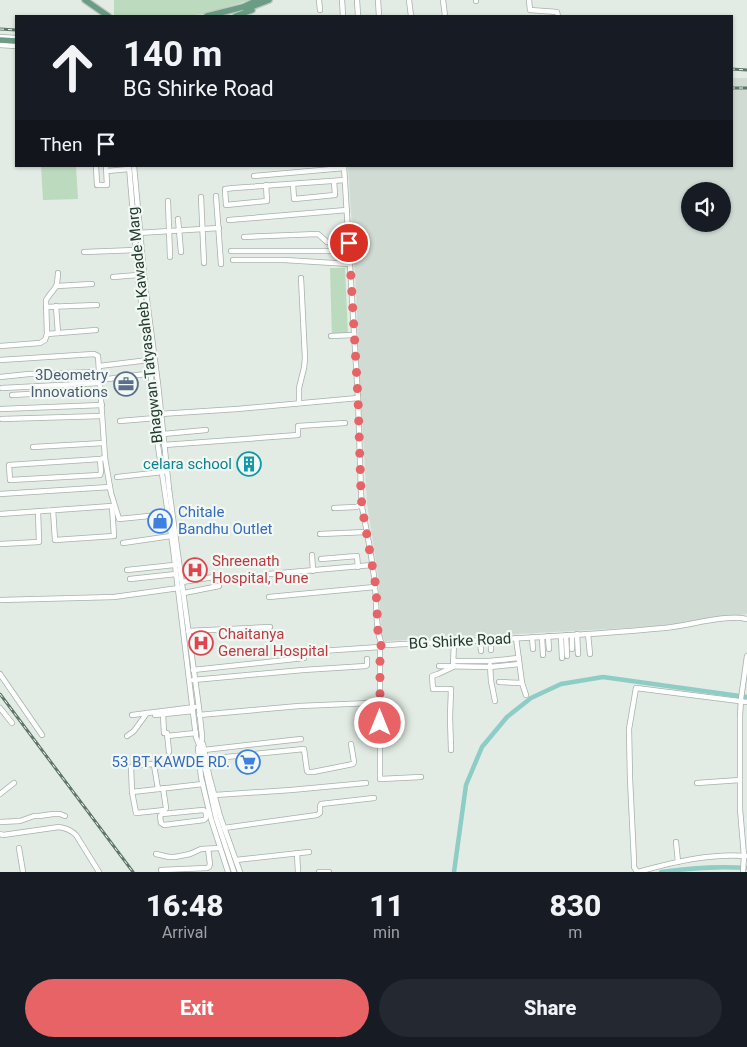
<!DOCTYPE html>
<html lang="en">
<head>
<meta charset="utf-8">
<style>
  :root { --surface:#171b24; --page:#242831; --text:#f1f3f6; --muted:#9ea1a6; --accent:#e76365 }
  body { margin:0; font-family:Roboto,sans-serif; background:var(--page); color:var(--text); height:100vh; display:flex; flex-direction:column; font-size:19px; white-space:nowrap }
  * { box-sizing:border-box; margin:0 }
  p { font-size:16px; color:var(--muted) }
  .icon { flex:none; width:28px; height:28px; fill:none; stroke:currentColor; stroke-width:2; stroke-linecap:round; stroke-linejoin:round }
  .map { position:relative; height:872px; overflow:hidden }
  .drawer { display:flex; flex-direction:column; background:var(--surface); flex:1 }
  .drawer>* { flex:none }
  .banner { position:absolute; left:15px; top:15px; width:718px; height:152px; border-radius:0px; box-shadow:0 1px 4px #0004; background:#171b24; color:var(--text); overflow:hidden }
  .fabs { position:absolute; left:681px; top:182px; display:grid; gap:10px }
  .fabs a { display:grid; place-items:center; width:50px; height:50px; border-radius:50%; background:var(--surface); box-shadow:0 1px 4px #0004; font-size:25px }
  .pin { position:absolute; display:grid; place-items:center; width:42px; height:42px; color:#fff; margin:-21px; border:2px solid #fff; border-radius:50%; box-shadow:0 1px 5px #0007 }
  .me { position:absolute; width:55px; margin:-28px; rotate:0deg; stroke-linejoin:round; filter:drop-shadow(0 0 4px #0008) }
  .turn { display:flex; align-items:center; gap:18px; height:105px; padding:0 25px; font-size:22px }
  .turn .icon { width:65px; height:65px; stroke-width:2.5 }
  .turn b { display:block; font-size:35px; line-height:42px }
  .then { display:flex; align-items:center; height:48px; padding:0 25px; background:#0003; gap:10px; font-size:19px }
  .eta { display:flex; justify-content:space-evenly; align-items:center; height:85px; text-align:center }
  .eta b { font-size:30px; font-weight:800; line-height:35px }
  .cta { display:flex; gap:10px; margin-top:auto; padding:10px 25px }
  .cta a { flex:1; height:58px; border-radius:30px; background:var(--accent); color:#fff; font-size:20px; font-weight:800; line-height:58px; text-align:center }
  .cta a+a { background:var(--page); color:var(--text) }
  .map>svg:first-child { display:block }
  .built { fill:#d0dbd3; fill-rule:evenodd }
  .green { fill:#bcdabd }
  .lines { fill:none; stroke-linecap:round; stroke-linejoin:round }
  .canal { stroke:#8eccc6; stroke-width:4.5 }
  .minor-casing { stroke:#a5b2aa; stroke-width:6 }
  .major-casing { stroke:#c1c8c4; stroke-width:8 }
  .minor { stroke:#fff; stroke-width:4.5 }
  .major { stroke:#6a9d83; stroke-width:5.5 }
  .rail-casing { stroke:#5e7669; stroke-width:3 }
  .rail { stroke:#f2f8f3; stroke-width:1; stroke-dasharray:4; stroke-linecap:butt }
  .route { stroke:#e76365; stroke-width:9; stroke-dasharray:0 16.2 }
  .labels { text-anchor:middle; stroke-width:4.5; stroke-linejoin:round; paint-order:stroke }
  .street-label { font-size:15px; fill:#233a2e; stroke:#f2f8f3 }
  .service-label { font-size:15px; fill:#4e5e75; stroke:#f2f8f3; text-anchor:end }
  .culture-label { font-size:15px; fill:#0d838f; stroke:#f2f8f3; text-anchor:end }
  .shop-label { font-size:15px; fill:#366cbe; stroke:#f2f8f3; text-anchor:start }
  .health-label { font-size:15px; fill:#be3a42; stroke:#f2f8f3; text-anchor:start }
</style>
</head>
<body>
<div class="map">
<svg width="747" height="872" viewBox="0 0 747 872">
  <rect width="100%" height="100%" fill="#e2ebe4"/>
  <path class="built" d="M731,78h16v536l-83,12 -279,15 -3,-5 -4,-60 -11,-73 -8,-132 -3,-80 -8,-125h383zM690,191h32v33h-32z"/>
  <g class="green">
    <polygon points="114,0 250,0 204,14 183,16 114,16"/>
    <polygon points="41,166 76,166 78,199 43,200"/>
    <polygon points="330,268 345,268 348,337 332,337"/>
  </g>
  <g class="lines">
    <g class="canal">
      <polyline points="454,872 466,785 482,747 507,717 531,698 561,684 603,677 747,697"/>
      <path d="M661,872c28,-4 57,-6 86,-4"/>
    </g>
    <g class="minor-casing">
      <g id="minor">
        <polyline points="319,0 320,10"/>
        <polyline points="342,0 343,16"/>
        <polyline points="357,0 358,16"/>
        <polyline points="378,0 379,16"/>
        <polyline points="409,0 411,16"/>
        <polyline points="443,0 445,16"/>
        <polyline points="476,0 476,1"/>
        <polyline points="529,0 530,10 557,12 558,16"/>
        <polyline points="0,37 16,38"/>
        <polyline points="0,45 16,46"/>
        <polyline points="96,166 97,185 107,185 106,166"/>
        <polyline points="129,166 139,286 152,385 158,446 173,548 196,737 201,750 216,818 234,872"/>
        <polyline points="134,166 145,285 158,384 169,489 199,708 202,736 201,748"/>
        <path d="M344,166l14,232 3,95 1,14c5,26 11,53 13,80 2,15 0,45 7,57l4,1c93,-5 186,-8 278,-17 24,-2 61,-14 83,-9"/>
        <polyline points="107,171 129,169"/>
        <polyline points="254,176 344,168"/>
        <polyline points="293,184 294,199 335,195 334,181"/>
        <polyline points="266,185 267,201 226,205 225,189 234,188 345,180"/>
        <polyline points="216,196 221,264"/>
        <polyline points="201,197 204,263"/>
        <polyline points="168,201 170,257"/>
        <polyline points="178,219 181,252"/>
        <polyline points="229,220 347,210"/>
        <polyline points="138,233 219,228"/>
        <polyline points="244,237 318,234 327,242 349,243"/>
        <polyline points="231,251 349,251"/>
        <polyline points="84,252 136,250"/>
        <polyline points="233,260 284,260 350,264"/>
        <polyline points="113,277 138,275"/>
        <polyline points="57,286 92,284"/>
        <polyline points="56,306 58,333"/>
        <polyline points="46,307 97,305"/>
        <polyline points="47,334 96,330"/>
        <polyline points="331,336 354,335"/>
        <path d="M0,346l40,-3 5,-3 2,-6 -1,-34c9,-14 11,-9 12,-27"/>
        <polyline points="0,360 94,354 98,356 105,458 111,493 119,519 169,514"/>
        <polyline points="99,366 149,360"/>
        <polyline points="0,377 29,374 99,372"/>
        <polyline points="100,380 153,373"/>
        <polyline points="2,388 100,383"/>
        <polyline points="12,395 101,390"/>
        <polyline points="299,403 299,388 304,368 305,358 301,278"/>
        <polyline points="1,409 102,405"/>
        <polyline points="160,414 237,409 358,398"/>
        <polyline points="2,419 102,416"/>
        <polyline points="120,421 156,418"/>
        <polyline points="163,434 206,430"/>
        <polyline points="164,445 298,435 298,426 345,423"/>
        <polyline points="33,447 104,443"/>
        <polyline points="100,459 101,472 100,475 10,480 9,465 100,459 105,458"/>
        <polyline points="117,477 163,472"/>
        <polyline points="0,494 110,487"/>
        <polyline points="334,508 356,507 362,505"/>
        <polyline points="0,514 112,506 114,536 55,540 53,510"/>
        <polyline points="320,534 367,532"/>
        <polyline points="123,543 171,536"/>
        <polyline points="0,544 39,542 38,511"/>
        <polyline points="312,555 313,571"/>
        <polyline points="321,559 357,556 358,567"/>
        <polyline points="127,570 174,565"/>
        <polyline points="269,574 372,565"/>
        <polyline points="130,579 176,574"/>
        <polyline points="182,582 214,577"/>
        <polyline points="184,593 219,586"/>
        <polyline points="269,597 375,587"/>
        <polyline points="0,600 114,597 179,588"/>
        <polyline points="188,631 270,627"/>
        <polyline points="577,634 578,654"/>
        <polyline points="588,634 590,654"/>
        <polyline points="566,635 567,656"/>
        <polyline points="572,635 572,649"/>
        <polyline points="548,636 549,649"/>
        <polyline points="561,636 562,658"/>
        <polyline points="532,637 533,649"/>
        <polyline points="542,637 543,655"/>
        <polyline points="516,638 522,683"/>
        <polyline points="491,639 491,650"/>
        <polyline points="480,640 481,651"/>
        <polyline points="382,644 380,647 380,779 421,777"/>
        <polyline points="321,651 380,647"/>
        <polyline points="453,661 489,661 519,658"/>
        <polyline points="490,665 491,681 495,701"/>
        <polyline points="439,666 490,667 519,664"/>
        <polyline points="193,670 304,658"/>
        <polyline points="0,674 42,735"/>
        <polyline points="193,680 303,670 366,666 367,665 367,659"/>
        <polyline points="499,682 522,683 526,695"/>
        <polyline points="0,708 12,723"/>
        <polyline points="163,714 164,733 167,733 169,752"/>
        <polyline points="132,715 195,707"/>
        <polyline points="155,715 193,711"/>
        <polyline points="199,715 299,706 371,703"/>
        <polyline points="127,736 134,731 147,713"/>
        <polyline points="167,736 196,733"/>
        <polyline points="203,744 209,775 220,816 240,872"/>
        <polyline points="198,748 201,777 211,819 228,872"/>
        <polyline points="204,750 301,739"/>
        <polyline points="451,750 450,717 451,689 433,689 432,676 438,674 453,667 454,641"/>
        <polyline points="206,759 304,749 307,771 308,772 313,772 353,764 354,762 351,744"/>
        <polyline points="697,783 740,780"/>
        <polyline points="158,789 154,765 152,764 133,766 131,767 132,792 136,813 165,810 166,808 163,788"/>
        <polyline points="132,792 203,784"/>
        <polyline points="0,794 14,783"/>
        <polyline points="215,795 291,790 366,783"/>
        <polyline points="206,814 205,811 203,810 162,814 160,816 161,823 164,825 204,820 206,818 206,814 210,814"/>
        <polyline points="0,822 20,821 34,816 39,816 53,814 60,814 65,816"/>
        <polyline points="224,828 317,815 320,813 320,806 321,804 374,798"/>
        <path d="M0,834l3,1 56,-8c7,1 12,3 17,8l23,37"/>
        <polyline points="676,842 678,862"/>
        <polyline points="19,848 23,872"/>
        <polyline points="297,853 298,872"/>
        <polyline points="156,854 169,857 175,857 190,854 201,849 220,848"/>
        <polyline points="236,860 309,852"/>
        <polyline points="161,870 207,868 209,867 210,864 208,849"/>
        <polyline points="319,872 329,872"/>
        <polyline points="637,872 634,867 634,861 630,779 629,729 636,688 747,702"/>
        <path d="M638,872c35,-10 73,-19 109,-16"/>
        <polyline points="743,872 744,856 740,809 740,716 741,699 747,656"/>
      </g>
    </g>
    <g class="major-casing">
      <g id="major">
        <polyline points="85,0 108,16"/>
        <polyline points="246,9 269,0"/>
        <polyline points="207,16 243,7 258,0"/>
        <polyline points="236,16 252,10"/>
        <polyline points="0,40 16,41"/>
      </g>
    </g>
    <use href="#minor" class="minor"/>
    <use href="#major" class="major"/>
    <g class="rail-casing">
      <g id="rail">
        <polyline points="0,29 16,30"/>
        <polyline points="731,69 747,70"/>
        <polyline points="731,88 747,88"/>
        <polyline points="0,694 133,872"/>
      </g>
    </g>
    <use href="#rail" class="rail"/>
  </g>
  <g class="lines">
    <polyline class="route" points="349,243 358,398 361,493 362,507 376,587 378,632 382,644 380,647 380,723"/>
  </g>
  <defs>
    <g id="office-ring" transform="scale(1.25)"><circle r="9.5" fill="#f2f8f3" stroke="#5c6f8a" stroke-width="1.5"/><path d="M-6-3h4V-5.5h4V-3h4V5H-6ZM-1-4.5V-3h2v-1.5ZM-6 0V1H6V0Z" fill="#5c6f8a"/></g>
    <g id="building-ring" transform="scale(1.25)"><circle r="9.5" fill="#f2f8f3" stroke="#0f9aa8" stroke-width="1.5"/><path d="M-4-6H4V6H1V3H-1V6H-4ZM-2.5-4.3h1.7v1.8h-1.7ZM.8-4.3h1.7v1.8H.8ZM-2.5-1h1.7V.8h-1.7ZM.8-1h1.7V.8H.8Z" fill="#0f9aa8"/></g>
    <g id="shop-ring" transform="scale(1.25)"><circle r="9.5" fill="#f2f8f3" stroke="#3f7fe0" stroke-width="1.5"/><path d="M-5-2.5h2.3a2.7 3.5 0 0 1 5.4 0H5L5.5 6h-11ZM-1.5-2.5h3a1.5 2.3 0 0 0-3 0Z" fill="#3f7fe0"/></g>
    <g id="hospital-ring" transform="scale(1.25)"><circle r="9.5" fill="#f2f8f3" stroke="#e0444e" stroke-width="1.5"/><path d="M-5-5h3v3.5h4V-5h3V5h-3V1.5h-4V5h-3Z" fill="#e0444e"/></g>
    <g id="supermarket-ring" transform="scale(1.25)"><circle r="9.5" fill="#f2f8f3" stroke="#3f7fe0" stroke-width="1.5"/><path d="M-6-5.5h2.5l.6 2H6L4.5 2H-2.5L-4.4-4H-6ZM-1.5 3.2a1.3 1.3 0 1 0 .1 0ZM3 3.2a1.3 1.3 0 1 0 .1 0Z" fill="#3f7fe0"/></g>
  </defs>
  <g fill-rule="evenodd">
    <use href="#office-ring" x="126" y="384"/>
    <use href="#building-ring" x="249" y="464"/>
    <use href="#shop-ring" x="160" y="521"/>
    <use href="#hospital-ring" x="195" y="570"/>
    <use href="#hospital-ring" x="201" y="643"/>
    <use href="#supermarket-ring" x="248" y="762"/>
  </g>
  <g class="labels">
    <g class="street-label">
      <text transform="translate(145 325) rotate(-96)" y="5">Bhagwan Tatyasaheb Kawade Marg</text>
      <text transform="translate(460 641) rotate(-3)" y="5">BG Shirke Road</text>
    </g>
    <g class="service-label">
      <text x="108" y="380">3Deometry<tspan x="108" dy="17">Innovations</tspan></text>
    </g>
    <g class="culture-label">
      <text x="232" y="469">celara school</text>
    </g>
    <g class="shop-label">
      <text x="178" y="517">Chitale<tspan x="178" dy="17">Bandhu Outlet</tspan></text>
      <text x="230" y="767" text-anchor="end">53 BT KAWDE RD.</text>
    </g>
    <g class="health-label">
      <text x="212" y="566">Shreenath<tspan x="212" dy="17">Hospital, Pune</tspan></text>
      <text x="218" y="639">Chaitanya<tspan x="218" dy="17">General Hospital</tspan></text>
    </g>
  </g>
</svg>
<div class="fabs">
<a><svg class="icon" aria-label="sound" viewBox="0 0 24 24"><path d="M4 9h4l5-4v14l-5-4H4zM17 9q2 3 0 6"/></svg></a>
</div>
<div class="pin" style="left:349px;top:243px;background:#d93025"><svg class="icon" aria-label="arrive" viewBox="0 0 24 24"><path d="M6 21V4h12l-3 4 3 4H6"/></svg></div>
<svg class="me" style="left:380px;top:723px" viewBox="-20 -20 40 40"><circle r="17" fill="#e76365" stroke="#fff" stroke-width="3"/><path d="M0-11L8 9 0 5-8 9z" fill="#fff"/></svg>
<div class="banner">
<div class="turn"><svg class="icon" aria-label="ahead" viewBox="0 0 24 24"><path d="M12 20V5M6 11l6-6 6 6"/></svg><div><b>140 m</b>BG Shirke Road</div></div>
<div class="then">Then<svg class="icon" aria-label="arrive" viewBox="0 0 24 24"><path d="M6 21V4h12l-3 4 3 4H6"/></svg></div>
</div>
</div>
<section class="drawer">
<div class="eta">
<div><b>16:48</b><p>Arrival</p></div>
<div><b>11</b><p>min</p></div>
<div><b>830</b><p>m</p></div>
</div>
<div class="cta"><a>Exit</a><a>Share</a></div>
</section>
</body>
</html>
